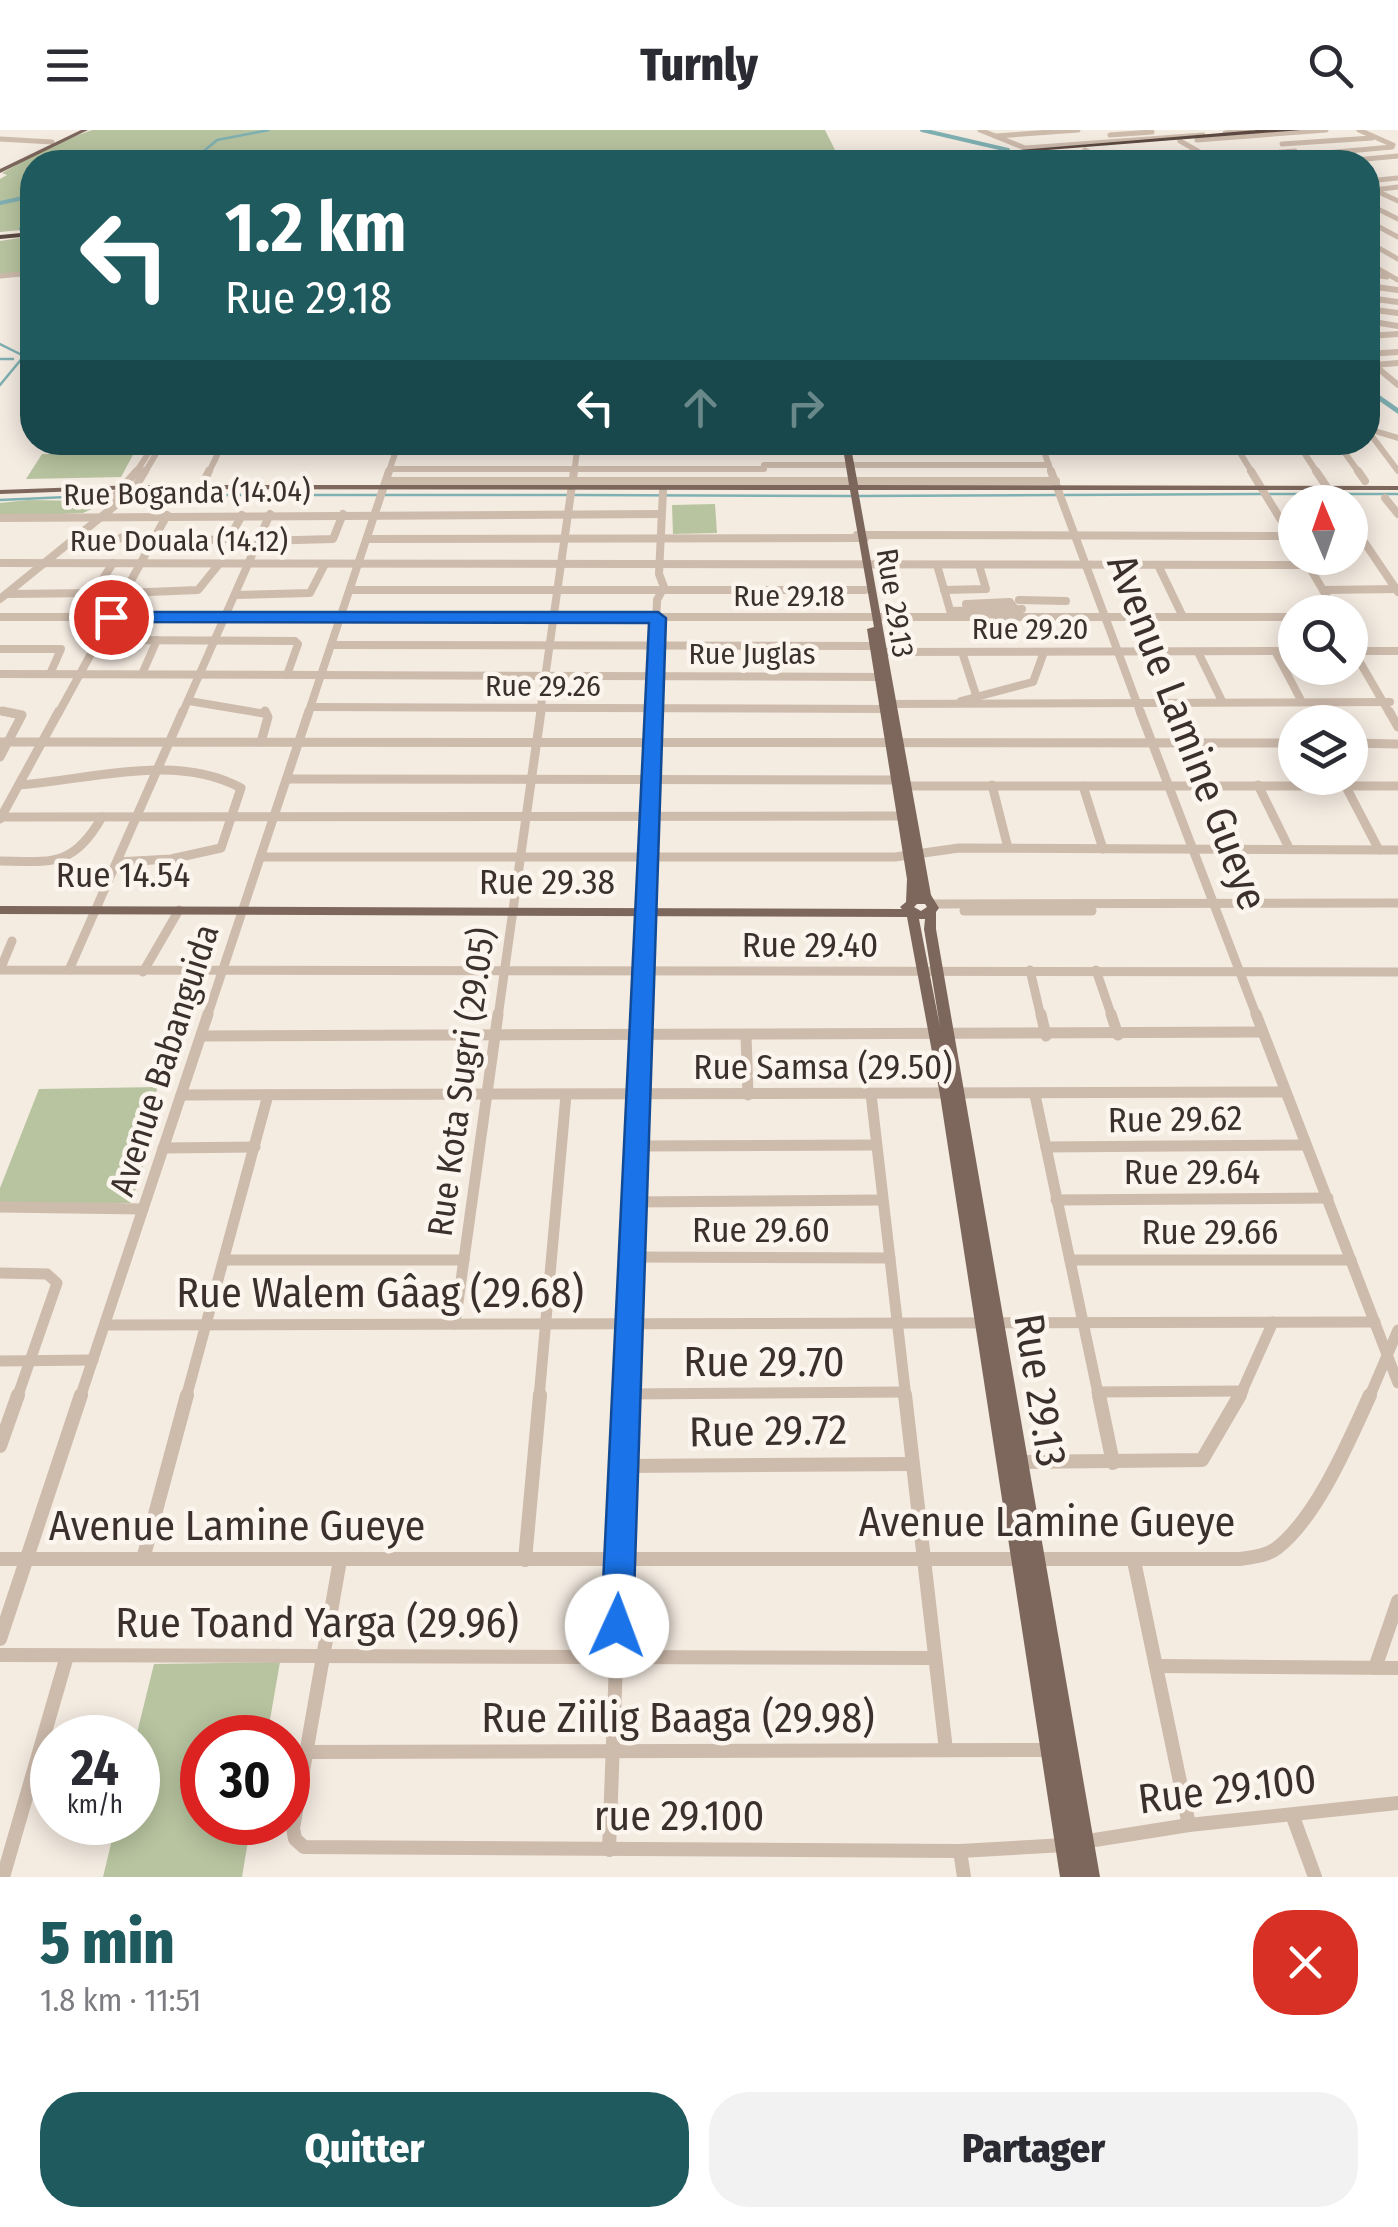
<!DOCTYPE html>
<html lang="fr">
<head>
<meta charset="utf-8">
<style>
  :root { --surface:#fff; --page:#f2f2f3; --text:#2b2b33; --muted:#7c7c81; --accent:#1f5a5e }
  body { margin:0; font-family:"Fira Sans Condensed",sans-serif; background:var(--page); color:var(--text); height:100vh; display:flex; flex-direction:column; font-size:38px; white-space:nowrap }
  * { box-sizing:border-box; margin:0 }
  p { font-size:32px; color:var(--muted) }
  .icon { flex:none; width:55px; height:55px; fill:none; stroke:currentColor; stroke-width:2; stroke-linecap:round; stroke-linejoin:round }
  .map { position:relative; height:1747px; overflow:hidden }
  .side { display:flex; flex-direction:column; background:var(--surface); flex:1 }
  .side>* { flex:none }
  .top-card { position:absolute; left:20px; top:20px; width:1360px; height:305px; border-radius:40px; box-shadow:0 5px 25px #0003; background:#1f5a5e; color:#fff; overflow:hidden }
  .needle { width:65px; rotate:358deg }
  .fabs { position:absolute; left:1278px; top:355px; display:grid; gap:20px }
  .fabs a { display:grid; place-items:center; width:90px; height:90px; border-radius:50%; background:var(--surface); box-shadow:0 5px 25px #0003; font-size:50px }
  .speed { position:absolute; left:30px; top:1585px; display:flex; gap:20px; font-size:50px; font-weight:700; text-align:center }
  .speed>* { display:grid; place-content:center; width:130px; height:130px; border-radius:50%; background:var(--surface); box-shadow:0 5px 25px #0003; line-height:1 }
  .speed small { font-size:25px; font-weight:400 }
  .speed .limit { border:15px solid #d22; background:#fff; color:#111 }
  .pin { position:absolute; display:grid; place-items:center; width:85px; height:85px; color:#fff; margin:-42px; border:5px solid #fff; border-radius:50%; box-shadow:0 2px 10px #0007 }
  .me { position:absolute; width:110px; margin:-55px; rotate:2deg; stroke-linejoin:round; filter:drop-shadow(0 0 8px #0008) }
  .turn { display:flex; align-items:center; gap:35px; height:210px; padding:0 40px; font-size:45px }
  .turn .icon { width:130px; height:130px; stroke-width:2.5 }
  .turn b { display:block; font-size:70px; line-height:85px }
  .lanes { display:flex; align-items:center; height:95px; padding:0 40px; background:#0003; justify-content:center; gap:50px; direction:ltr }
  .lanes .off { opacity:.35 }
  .round { display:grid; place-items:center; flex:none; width:105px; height:105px; border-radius:40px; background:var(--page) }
  .overview { display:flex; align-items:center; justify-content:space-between; height:170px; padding:0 40px }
  h1 { font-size:60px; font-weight:800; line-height:75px; color:var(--accent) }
  .button { display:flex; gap:20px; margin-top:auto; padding:20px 40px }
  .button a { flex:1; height:115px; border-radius:40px; background:var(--accent); color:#fff; font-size:40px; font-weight:800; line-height:115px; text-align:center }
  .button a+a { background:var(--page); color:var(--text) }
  header { display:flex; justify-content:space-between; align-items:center; height:130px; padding:0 40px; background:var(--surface); font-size:45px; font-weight:800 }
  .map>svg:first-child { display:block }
  .green { fill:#b8c4a0 }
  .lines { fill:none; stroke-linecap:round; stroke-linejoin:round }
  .stream { stroke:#7fb0b2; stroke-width:2.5 }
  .canal-far1 { stroke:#7fb0b2; stroke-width:4 }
  .canal { stroke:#7fb0b2; stroke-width:5 }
  .minor-far5 { stroke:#cdbbac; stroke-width:5 }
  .minor-far4 { stroke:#cdbbac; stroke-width:6 }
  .minor-far3 { stroke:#cdbbac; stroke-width:8 }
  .minor-far2 { stroke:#cdbbac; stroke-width:9 }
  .minor-far1 { stroke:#cdbbac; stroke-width:11 }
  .minor { stroke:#cdbbac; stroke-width:14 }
  .major { fill:#7d675c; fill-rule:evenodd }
  .highway { fill:#5c4a42; fill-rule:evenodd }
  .route { fill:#1a73e8; stroke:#114b97; stroke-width:2.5 }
  .labels { text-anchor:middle; stroke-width:9; stroke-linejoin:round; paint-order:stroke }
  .far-street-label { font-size:30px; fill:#3b302b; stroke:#fbf5ee }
  .street-label { font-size:35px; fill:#3b302b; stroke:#fbf5ee }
  .near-street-label { font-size:42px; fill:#3b302b; stroke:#fbf5ee }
</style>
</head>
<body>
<header><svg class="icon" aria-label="menu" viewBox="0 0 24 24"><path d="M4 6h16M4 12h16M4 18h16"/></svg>Turnly<svg class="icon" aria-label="search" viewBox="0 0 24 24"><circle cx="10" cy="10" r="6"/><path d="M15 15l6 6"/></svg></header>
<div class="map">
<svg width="1398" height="1747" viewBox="0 0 1398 1747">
  <rect width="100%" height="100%" fill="#f4ebe1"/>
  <g class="green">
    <polygon points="92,0 825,0 841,32 32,32 32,99 0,102 0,49 7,45 2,43 54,14"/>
    <polygon points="32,106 32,145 0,148 0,111"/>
    <polygon points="134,323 121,347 26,349 42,324"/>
    <polygon points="28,370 91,371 94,378 83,383 0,387 0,373"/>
    <polygon points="715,374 717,403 673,404 672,375"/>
    <polygon points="158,957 137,1017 149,1018 131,1073 0,1075 0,1058 39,959"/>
    <polygon points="280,1532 267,1607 202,1608 202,1692 251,1693 242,1747 103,1747 116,1693 138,1692 136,1607 154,1534"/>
  </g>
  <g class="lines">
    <g class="stream">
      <polyline points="1008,28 1020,27"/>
      <polyline points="191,32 217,10 269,0"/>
      <polyline points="0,214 24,226 0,255"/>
      <polyline points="0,229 13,229"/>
      <polyline points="1270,364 1327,364"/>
      <polyline points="1335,364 1398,364"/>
      <polyline points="135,365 377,365"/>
      <polyline points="385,365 567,365"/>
      <polyline points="575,365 852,366"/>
      <polyline points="1065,365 1262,364"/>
      <polyline points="860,366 1057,365"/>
      <polyline points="0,370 112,365"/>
      <polyline points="108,507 116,492"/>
    </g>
    <g class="canal-far1">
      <polyline points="922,0 1008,20"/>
      <polyline points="1015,24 1028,32"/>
      <polyline points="0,73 32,66"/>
      <polyline points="21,99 32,96"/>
    </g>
    <polyline class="canal" points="1368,260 1398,281"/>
    <g class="minor-far5">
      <polyline points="980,0 1030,20"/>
      <polyline points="1359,0 1393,15"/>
      <polyline points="1225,3 1249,0"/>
      <polyline points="1110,5 1152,2"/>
      <polyline points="996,6 1078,0"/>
      <polyline points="0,9 52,12"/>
      <polyline points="1197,10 1326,0"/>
      <polyline points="1180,11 1210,28"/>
      <polyline points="1282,14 1372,8"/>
      <polyline points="1026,18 1203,5"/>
      <polyline points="1085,20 1107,32"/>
      <polyline points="1036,23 1049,32"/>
      <polyline points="1303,25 1392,17"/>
      <polyline points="1153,32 1295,21"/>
      <polyline points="1334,32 1398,26"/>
      <polyline points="1368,51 1398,48"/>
      <polyline points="1368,57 1398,71"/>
      <polyline points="1374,60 1398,57"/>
      <polyline points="1368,74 1398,89"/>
      <polyline points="1368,91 1398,107"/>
      <polyline points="1368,112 1398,129"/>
      <polyline points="1368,133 1398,150"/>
      <polyline points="1368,144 1387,147"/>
      <polyline points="0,146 32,143"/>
    </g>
    <g class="minor-far4">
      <polyline points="1368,156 1398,160"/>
      <polyline points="1368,168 1398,172"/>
      <polyline points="1368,179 1398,183"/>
      <polyline points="1368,191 1398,196"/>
      <polyline points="1368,206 1398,204"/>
      <polyline points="1368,224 1398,222"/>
      <polyline points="1368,230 1398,255"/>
      <polyline points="1373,235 1398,233"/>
      <polyline points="1368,299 1398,308"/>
      <polyline points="1368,301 1398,341"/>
      <polyline points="1297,312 1318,344"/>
      <polyline points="1337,312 1360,344"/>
      <polyline points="1041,313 1052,344"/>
      <polyline points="1234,313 1253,344"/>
      <polyline points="220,318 1236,317"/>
      <polyline points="764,335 1049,335"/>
      <polyline points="391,339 764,339"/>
      <polyline points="135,344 153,316"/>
      <polyline points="144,344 163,312"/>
      <polyline points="208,344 223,313"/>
      <polyline points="388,344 399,312"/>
      <polyline points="574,344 578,313"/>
    </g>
    <g class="minor-far3">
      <polyline points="1051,341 1141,584"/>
      <polyline points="1251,341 1295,413"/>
      <polyline points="1316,341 1337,372"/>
      <polyline points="1358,341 1365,351"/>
      <polyline points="386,351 1056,351"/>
      <polyline points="201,357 209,341"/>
      <polyline points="1385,368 1398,384"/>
      <polyline points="109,373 137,341"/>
      <polyline points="0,388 661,384"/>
      <polyline points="1350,391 1398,462"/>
      <polyline points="857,405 1291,406"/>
      <polyline points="368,409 865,408"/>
      <polyline points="260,411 333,409 343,384"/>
      <polyline points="153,412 229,409 242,385"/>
      <polyline points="72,413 109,413 123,407"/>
      <polyline points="1304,428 1336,482"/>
      <polyline points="0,433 1308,435"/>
      <polyline points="937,435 952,487"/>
      <polyline points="1158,435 1183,487"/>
      <polyline points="351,460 865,460"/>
      <polyline points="944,460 986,459 979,435"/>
      <polyline points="1323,460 1398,459"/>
      <polyline points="124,463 198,460 219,434"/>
      <polyline points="7,464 94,463 113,433"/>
      <polyline points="236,465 310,463 325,434"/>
      <polyline points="0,469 133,361 145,341"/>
      <polyline points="1019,470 1066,471"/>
      <polyline points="966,474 1010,472 1015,479"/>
      <polyline points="951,481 1022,479"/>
      <polyline points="0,487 1295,487"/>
      <polyline points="98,510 295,511 298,514 287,545"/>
      <polyline points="333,515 875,516"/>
      <polyline points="1350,515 1390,584"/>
      <polyline points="0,519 61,519 50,544"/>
      <polyline points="1275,521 1302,572"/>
      <polyline points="1350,521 1398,521"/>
      <polyline points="885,522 1295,521"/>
      <polyline points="962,522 976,565"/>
      <polyline points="1198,522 1222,571"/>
      <polyline points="0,544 880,547"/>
      <polyline points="142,544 157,510"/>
      <polyline points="189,571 266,584"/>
      <polyline points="961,571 1033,552 1044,522"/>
      <polyline points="885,574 1390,572"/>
      <polyline points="312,577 893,579"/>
      <polyline points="0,581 16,584"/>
      <polyline points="58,584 167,385"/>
      <polyline points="182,584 270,384"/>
      <polyline points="308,584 389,341"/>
      <polyline points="540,584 574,341"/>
      <polyline points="653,584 657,470 664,457 659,444 663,361"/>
    </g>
    <g class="minor-far2">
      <polyline points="1140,581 1257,887"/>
      <polyline points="1389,581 1398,597"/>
      <polyline points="0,612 1295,613"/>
      <polyline points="261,612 268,587 265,581"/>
      <polyline points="1350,613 1398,614"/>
      <polyline points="0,627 22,585 2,581"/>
      <polyline points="287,649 896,650"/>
      <path d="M19,655c71,-5 157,-33 222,3l-20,60 -50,11 -54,3"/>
      <polyline points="992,655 1008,718"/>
      <polyline points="1258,655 1289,718"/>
      <polyline points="1345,655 1379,720"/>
      <polyline points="907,656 1398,656"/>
      <polyline points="1083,656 1103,719"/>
      <polyline points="0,687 901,686"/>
      <polyline points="0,689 59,581"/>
      <polyline points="261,727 895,727 959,718 1398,720"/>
      <path d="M0,731c53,1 73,6 102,-44"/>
      <polyline points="932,774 1398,773"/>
      <polyline points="964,781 1092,781"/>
      <polyline points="12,811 0,840 1398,842"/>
      <polyline points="69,840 183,581"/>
      <polyline points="1030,840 1041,887"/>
      <polyline points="1096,840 1112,887"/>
      <polyline points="143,842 179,780"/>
      <polyline points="207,887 309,581"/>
      <polyline points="498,887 541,581"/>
      <polyline points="641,887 653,581"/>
    </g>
    <g class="minor-far1">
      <polyline points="1041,884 1046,906"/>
      <polyline points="1111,884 1118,905"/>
      <polyline points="1256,884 1398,1253"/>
      <polyline points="201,906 1261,902"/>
      <polyline points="746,906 748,965"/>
      <polyline points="871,964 906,1268"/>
      <polyline points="181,965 1285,962"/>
      <polyline points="1035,965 1099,1268"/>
      <polyline points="639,1016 876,1015"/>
      <polyline points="1046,1017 1305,1015"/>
      <polyline points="163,1018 255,1017"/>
      <polyline points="1056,1070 1328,1068"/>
      <polyline points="634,1072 882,1070"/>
      <polyline points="0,1077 143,1079"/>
      <polyline points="632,1127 890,1128"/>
      <polyline points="224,1130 464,1130"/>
      <polyline points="1070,1130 1351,1130"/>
      <polyline points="0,1143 47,1144 57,1153 17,1268"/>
      <polyline points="455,1194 498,884"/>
      <polyline points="105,1195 1375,1192"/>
      <polyline points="0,1231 93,1230"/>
      <polyline points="1097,1262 1243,1261"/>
      <polyline points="626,1264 903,1262"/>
      <polyline points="80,1268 208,884"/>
      <polyline points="186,1268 268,965"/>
      <polyline points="539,1268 566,965"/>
      <polyline points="626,1268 641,884"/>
      <polyline points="1239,1268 1273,1192"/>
      <polyline points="1369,1268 1398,1200"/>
    </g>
    <g class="minor">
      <polyline points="905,1265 946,1620"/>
      <polyline points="1099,1265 1113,1333"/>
      <polyline points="0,1316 18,1265"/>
      <polyline points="1017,1332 1202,1330 1240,1265"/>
      <polyline points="624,1336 912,1334"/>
      <path d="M0,1429h1240c12,-2 27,-3 37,-11 40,-31 72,-107 93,-153"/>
      <polyline points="143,1429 187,1265"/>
      <polyline points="340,1430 293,1698 295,1709 304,1717 960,1721 1065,1715"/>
      <polyline points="525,1430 540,1265"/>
      <polyline points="1134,1431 1189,1695"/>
      <polyline points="0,1509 81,1265"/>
      <polyline points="0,1525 934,1528"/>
      <polyline points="1159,1536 1398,1538"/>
      <polyline points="1375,1538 1398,1471"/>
      <polyline points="307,1622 1050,1620"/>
      <polyline points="1293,1687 1315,1747"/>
      <polyline points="1082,1712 1189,1695 1398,1673"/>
      <polyline points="609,1720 626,1265"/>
      <polyline points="960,1721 964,1747"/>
      <polyline points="3,1747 67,1526"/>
    </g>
    <g class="major">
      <polygon points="81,0 88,0 0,43 0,39"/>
      <path d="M842,312h8l8,43 540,1v4h-540l73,405 8,13 -3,4v17l164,948h-20v-2v2h-20l-120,-782 -33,-178 -907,-3v-8l902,3 -2,-2 6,-5 1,-23 -40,-250 7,-2 -24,-137 -714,-1 -136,5v-4l136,-5h713zM917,774h8l2,3 -6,4 -7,-4zM919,789h6l-1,10 16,98z"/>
    </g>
    <g class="highway">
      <polygon points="1257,0 1301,0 894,32 876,32"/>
      <polygon points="32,102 32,106 0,109 0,105"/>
    </g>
  </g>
  <polygon class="route" points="658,482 666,488 633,1496 629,1507 617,1512 606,1507 601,1496 649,493 111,492 102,487 111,482"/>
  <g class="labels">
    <g class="far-street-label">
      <text transform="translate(187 363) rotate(-1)" y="10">Rue Boganda (14.04)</text>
      <text x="179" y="421">Rue Douala (14.12)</text>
      <text x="789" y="476">Rue 29.18</text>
      <text transform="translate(895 473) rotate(81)" y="10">Rue 29.13</text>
      <text x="1030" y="509">Rue 29.20</text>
      <text x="752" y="534">Rue Juglas</text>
      <text x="543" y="566">Rue 29.26</text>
    </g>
    <g class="street-label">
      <text x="123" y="757">Rue 14.54</text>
      <text x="547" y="764">Rue 29.38</text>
      <text x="810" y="827">Rue 29.40</text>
      <text transform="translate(164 930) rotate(-72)" y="12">Avenue Babanguida</text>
      <text x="823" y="949">Rue Samsa (29.50)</text>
      <text transform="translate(461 952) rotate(-82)" y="12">Rue Kota Sugri (29.05)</text>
      <text transform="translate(1175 989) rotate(-1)" y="12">Rue 29.62</text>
      <text x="1192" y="1054">Rue 29.64</text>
      <text x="761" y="1112">Rue 29.60</text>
      <text x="1210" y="1114">Rue 29.66</text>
    </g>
    <g class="near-street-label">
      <text transform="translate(1188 602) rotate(69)" y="15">Avenue Lamine Gueye</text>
      <text x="380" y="1177">Rue Walem Gâag (29.68)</text>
      <text x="764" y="1246">Rue 29.70</text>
      <text transform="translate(1041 1260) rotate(81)" y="15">Rue 29.13</text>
      <text transform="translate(768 1300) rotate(-1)" y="15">Rue 29.72</text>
      <text x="1047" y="1406">Avenue Lamine Gueye</text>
      <text x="237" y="1410">Avenue Lamine Gueye</text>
      <text x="317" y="1507">Rue Toand Yarga (29.96)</text>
      <text x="678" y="1602">Rue Ziilig Baaga (29.98)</text>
      <text transform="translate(1227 1658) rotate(-7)" y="15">Rue 29.100</text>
      <text x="679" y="1700">rue 29.100</text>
    </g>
  </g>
</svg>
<div class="fabs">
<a><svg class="needle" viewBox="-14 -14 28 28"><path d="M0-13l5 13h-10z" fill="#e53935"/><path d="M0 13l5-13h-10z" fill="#7c7c81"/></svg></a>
<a><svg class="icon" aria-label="search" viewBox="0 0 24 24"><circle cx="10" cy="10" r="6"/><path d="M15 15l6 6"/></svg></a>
<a><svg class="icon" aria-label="layers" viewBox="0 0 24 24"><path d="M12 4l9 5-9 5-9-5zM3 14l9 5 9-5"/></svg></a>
</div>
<div class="speed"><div>24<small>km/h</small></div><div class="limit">30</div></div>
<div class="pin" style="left:111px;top:487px;background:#d93025"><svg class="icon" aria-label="arrive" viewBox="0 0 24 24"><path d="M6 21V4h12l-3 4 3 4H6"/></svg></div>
<svg class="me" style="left:617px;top:1496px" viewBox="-20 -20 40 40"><circle r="19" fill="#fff"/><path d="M0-13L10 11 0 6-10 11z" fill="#1a73e8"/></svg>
<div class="top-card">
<div class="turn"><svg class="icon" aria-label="left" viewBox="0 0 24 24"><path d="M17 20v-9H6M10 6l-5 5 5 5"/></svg><div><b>1.2 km</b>Rue 29.18</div></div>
<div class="lanes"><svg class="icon" aria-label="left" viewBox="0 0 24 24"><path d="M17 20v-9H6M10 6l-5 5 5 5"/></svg><svg class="icon off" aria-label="ahead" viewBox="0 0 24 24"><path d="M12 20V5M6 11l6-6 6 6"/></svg><svg class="icon off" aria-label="right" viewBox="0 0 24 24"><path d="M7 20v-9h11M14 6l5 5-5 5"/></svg></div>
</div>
</div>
<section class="side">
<div class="overview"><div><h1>5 min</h1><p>1.8 km · 11:51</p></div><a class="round" style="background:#d93025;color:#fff"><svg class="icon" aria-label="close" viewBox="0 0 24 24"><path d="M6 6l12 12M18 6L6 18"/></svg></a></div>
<div class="button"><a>Quitter</a><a>Partager</a></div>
</section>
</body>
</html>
